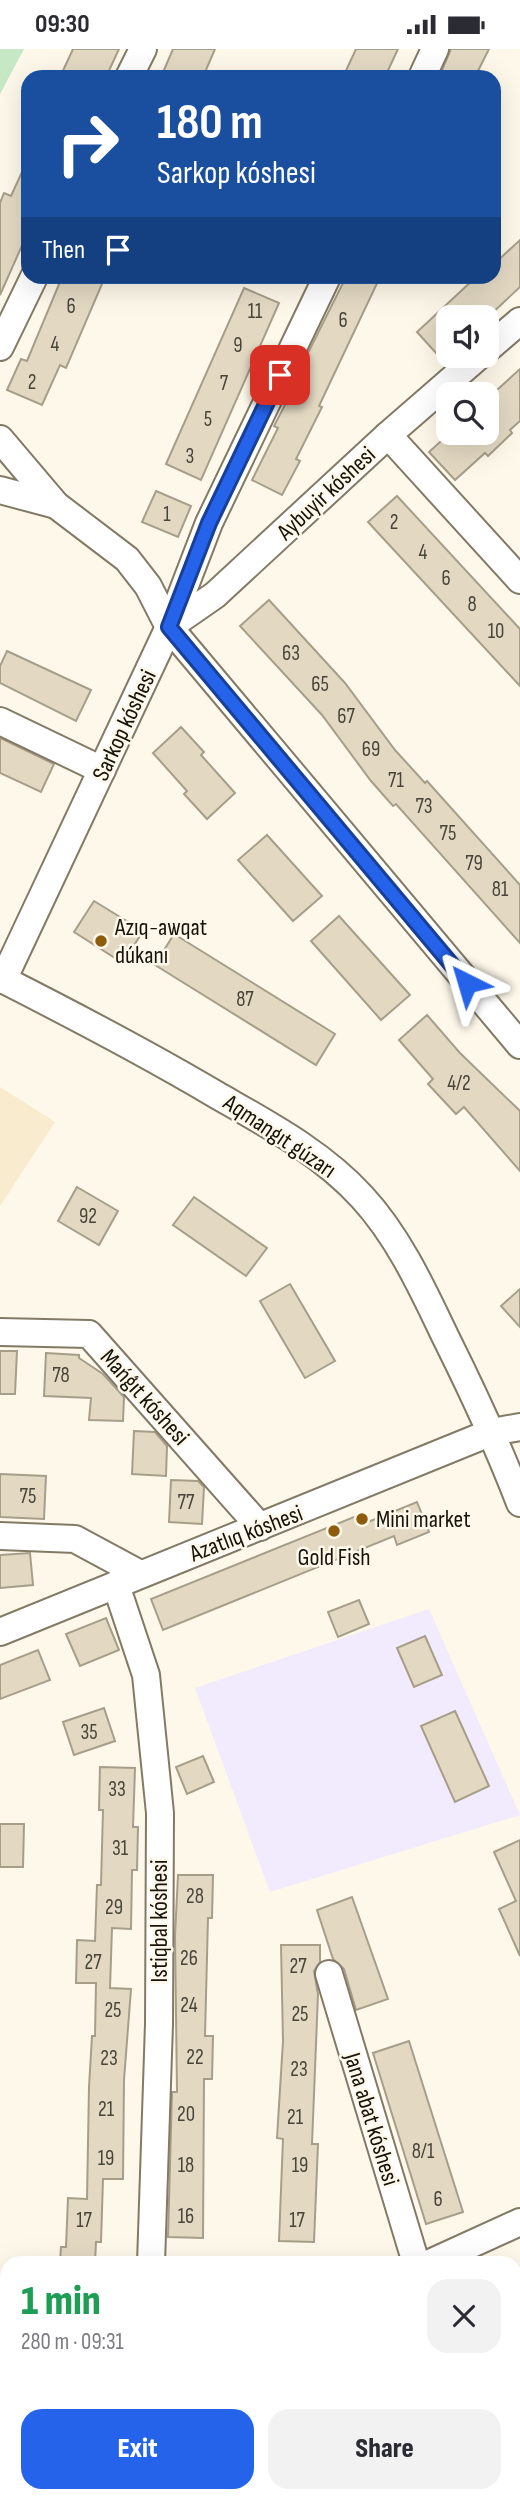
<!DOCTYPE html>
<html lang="en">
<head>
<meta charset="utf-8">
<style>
  :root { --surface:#fff; --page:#f2f2f3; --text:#2b2b33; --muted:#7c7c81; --accent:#2563eb }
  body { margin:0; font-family:"Sofia Sans Condensed",sans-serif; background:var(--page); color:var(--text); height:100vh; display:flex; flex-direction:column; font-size:26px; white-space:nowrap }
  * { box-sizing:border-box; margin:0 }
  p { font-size:23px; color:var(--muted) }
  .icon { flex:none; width:38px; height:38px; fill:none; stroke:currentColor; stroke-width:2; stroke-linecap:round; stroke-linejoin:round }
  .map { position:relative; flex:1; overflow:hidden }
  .panel { position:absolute; left:0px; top:2207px; width:522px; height:247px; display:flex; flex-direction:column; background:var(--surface); border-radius:21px 21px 0 0; box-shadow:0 7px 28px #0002 }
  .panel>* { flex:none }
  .hud { position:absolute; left:21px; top:21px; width:480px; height:214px; border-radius:21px; box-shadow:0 7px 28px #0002; background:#1a4fa0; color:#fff; overflow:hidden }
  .fabs { position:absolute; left:436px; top:256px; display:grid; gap:14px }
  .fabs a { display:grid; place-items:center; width:63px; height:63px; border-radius:14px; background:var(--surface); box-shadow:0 7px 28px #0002; font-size:35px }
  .pin { position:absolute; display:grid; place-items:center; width:60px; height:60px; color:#fff; margin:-30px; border-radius:14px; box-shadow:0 4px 10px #0006 }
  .me { position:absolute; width:77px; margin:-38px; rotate:320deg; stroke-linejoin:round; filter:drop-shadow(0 0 5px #0008) }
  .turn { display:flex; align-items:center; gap:24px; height:147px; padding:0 21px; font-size:32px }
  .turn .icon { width:91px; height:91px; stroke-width:2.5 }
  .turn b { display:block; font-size:49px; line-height:60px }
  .then { display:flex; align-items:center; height:66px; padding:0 21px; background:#0003; gap:14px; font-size:26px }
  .round { display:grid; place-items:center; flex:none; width:74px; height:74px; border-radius:21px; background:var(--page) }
  .summary { display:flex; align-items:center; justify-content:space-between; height:119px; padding:0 21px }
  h1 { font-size:42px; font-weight:800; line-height:52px; color:#1e9e55 }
  .action { display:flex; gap:14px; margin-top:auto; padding:14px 21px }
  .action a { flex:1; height:80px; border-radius:21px; background:var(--accent); color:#fff; font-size:28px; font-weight:800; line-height:80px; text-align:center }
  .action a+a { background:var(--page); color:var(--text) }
  .status { display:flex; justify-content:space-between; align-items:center; height:49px; padding:0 35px; background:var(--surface); direction:ltr }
  .status svg { height:19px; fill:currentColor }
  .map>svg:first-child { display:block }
  .built { fill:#f9ebce }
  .industrial { fill:#f1ebfd }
  .green { fill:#c7e8c5 }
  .building { fill:#e3d9c3; stroke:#a79e89; stroke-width:2 }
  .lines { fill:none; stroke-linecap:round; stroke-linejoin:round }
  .minor-casing { stroke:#837a66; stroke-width:30 }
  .minor { stroke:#fff; stroke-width:26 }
  .route-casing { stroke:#184099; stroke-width:18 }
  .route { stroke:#2563eb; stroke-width:12 }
  .poi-dot { fill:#8f5c0b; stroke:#fef8ea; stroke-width:2.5 }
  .labels { text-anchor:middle; stroke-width:5; stroke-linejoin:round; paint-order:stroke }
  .number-label { font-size:21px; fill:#494439 }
  .street-label { font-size:24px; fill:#16130b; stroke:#fef8ea }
  .poi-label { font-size:24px; fill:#16130b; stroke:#fef8ea; text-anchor:start }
</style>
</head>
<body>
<div class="status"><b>09:30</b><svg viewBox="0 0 49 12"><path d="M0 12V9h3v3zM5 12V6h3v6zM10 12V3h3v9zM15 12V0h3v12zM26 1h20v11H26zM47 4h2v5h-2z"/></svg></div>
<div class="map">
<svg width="520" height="2453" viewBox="0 0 520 2453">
  <rect width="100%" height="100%" fill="#fef8ea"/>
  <polygon class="built" points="0,1038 55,1073 0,1157"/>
  <polygon class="industrial" points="429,1560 520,1766 270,1843 195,1639"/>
  <polygon class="green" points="0,0 24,0 0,45"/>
  <g class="building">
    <polygon points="73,0 119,0 106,28 60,28"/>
    <polygon points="173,0 215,0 203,28 161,28"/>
    <polygon points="356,0 398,0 385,28 343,28"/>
    <polygon points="451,0 489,0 475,28 439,28"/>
    <polygon points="28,110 28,183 0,246 0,154 4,144 11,147"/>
    <polygon points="520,191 520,238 488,268 448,268 446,315 417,283 476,228 494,228 494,215"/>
    <polygon points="62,228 105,228 66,319 60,316 42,356 7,341 21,310 27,312"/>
    <polygon points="346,228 380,228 319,357 322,358 296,410 300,412 282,446 252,431 278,379 274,377 299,329 296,328"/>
    <polygon points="244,239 279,254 201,431 166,415"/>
    <polygon points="520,320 520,372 510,381 512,384 488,407 485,404 455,431 429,403 451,383 486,383 486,351"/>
    <polygon points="156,442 191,457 178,488 142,473"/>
    <polygon points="397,447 520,580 520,637 368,473"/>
    <polygon points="269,551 345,634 395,701 425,734 427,732 520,836 520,894 396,755 393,757 371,732 322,666 240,577"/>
    <polygon points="7,602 91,641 76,672 0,634 0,617"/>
    <polygon points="181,678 204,703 201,706 235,744 207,770 184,745 187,742 153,704"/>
    <polygon points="0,689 54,715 41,743 0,724"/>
    <polygon points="267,786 322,847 293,872 238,811"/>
    <polygon points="94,852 143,882 123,914 74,883"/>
    <polygon points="339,867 410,946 381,971 311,892"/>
    <polygon points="174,885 335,985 316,1016 155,916"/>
    <polygon points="427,966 460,1004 520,1062 520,1122 464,1058 456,1065 428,1035 433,1030 399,991"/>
    <polygon points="77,1138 118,1162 99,1196 58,1172"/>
    <polygon points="194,1148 267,1199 246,1227 173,1176"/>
    <polygon points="290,1235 335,1312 305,1329 260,1252"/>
    <polygon points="520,1240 520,1278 501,1257"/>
    <polygon points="0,1302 17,1302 15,1345 0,1345"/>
    <polygon points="46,1304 79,1306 79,1309 103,1325 124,1348 123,1372 89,1371 91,1349 44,1347"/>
    <polygon points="134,1382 155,1383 167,1397 166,1427 132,1425"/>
    <polygon points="0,1425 46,1427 44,1470 0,1468"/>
    <polygon points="171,1431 198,1432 204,1438 202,1475 169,1473"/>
    <polygon points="417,1453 429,1483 397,1496 394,1487 163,1581 151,1550 364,1464 368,1473"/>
    <polygon points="30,1504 33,1536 0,1539 0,1506"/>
    <polygon points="359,1551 369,1575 338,1588 328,1563"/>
    <polygon points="106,1569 119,1601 80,1617 66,1585"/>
    <polygon points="425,1587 442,1626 414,1638 397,1599"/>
    <polygon points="38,1601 50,1631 0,1650 0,1616"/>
    <polygon points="104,1659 115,1692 74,1706 63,1673"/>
    <polygon points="455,1662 489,1737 455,1753 421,1677"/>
    <polygon points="203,1707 214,1733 187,1745 176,1718"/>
    <polygon points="100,1718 135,1719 133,1778 138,1778 137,1821 132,1821 131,1880 112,1879 110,1939 131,1940 124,2031 123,2130 103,2130 101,2193 96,2193 95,2214 60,2214 61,2198 66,2198 68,2149 87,2150 89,2038 92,1987 95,1987 96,1934 76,1934 77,1891 95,1892 97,1836 101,1836 103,1761 99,1761"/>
    <polygon points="0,1775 24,1775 23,1818 0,1818"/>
    <polygon points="520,1791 520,1907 499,1860 516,1852 494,1803"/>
    <polygon points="178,1826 213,1826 212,1869 208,1869 205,1987 213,1987 212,2030 204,2030 203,2189 168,2188 172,2043 177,2043 175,1887"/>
    <polygon points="352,1848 388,1950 356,1961 344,1920 333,1910 317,1861"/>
    <polygon points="281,1896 320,1896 320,1913 314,1922 318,1945 312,2095 318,2095 314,2193 279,2192 283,2090 277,2089 283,1992"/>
    <polygon points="409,1992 463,2163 426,2175 373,2004"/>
  </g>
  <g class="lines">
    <g class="minor-casing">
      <g id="minor">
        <polyline points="129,28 143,0"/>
        <polyline points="422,28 435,0"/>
        <polyline points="0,298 34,228"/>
        <polyline points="486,301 520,272"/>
        <polyline points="388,386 520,531"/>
        <polyline points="0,390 56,456 127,510 148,537 169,578 520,996"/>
        <polyline points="0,441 56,456"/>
        <polyline points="169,578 215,546 388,386 480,306"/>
        <polyline points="0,672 102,721"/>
        <path d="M0,929c73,37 144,74 215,116 52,30 106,58 147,103 37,40 61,93 84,141 27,54 52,108 74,165"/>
        <polyline points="3,931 169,578 209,474 327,228"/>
        <polyline points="0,1283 89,1285 260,1478"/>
        <polyline points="0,1487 75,1490 140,1525"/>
        <polyline points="116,1536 146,1626 160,1764 159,1975 151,2214"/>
        <polyline points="0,1583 492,1383 520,1378"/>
        <polyline points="329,1925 416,2214"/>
        <polyline points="430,2214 520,2173"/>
        <polyline points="157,2446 158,2453"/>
        <polyline points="481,2453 499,2446"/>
      </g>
    </g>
    <use href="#minor" class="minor"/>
  </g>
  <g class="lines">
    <g class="route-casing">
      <polyline id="route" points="280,326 209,474 169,578 467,934"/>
    </g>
    <use href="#route" class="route"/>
  </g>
  <g class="poi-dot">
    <circle cx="101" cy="892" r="7"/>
    <circle cx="362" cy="1470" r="7"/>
    <circle cx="334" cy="1482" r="7"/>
  </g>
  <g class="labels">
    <g class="number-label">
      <text x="71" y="264">6</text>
      <text x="255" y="269">11</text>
      <text x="343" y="278">6</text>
      <text x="55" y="302">4</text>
      <text x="238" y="303">9</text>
      <text x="32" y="340">2</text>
      <text x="224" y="341">7</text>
      <text x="208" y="377">5</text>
      <text x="190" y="414">3</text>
      <text x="167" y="472">1</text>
      <text x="394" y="480">2</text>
      <text x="423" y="510">4</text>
      <text x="446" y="536">6</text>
      <text x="472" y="562">8</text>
      <text x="496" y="589">10</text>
      <text x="291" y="611">63</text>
      <text x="320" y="642">65</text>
      <text x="346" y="674">67</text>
      <text x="371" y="707">69</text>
      <text x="396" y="738">71</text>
      <text x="424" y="764">73</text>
      <text x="448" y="791">75</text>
      <text x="474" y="821">79</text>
      <text x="500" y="847">81</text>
      <text x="245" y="957">87</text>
      <text x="459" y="1041">4/2</text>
      <text x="88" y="1174">92</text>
      <text x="61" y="1333">78</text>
      <text x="28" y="1454">75</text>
      <text x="186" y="1460">77</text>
      <text x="89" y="1690">35</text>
      <text x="117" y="1747">33</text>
      <text x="120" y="1806">31</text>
      <text x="195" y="1854">28</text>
      <text x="114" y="1865">29</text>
      <text x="189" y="1916">26</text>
      <text x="93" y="1920">27</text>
      <text x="298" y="1924">27</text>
      <text x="189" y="1963">24</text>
      <text x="113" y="1968">25</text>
      <text x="300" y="1972">25</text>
      <text x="195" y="2015">22</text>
      <text x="109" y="2016">23</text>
      <text x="299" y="2027">23</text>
      <text x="106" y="2067">21</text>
      <text x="186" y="2072">20</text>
      <text x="295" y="2075">21</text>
      <text x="423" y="2109">8/1</text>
      <text x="106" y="2116">19</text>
      <text x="186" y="2123">18</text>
      <text x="300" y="2123">19</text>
      <text x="438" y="2157">6</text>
      <text x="186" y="2174">16</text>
      <text x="84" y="2178">17</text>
      <text x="297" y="2178">17</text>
    </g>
    <g class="street-label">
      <text transform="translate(326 444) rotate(-43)" y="8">Aybuyir kóshesi</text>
      <text transform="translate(124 676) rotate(-65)" y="8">Sarkop kóshesi</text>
      <text transform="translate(280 1087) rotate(34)" y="8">Aqmangıt gúzarı</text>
      <text transform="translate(145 1348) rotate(48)" y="8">Mańǵıt kóshesi</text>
      <text transform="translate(246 1484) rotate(-21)" y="8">Azatlıq kóshesi</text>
      <text transform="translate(159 1872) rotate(-90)" y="8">Istiqbal kóshesi</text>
      <text transform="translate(372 2070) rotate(73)" y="8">Jana abat kóshesi</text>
    </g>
    <g class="poi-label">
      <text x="115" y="886">Azıq-awqat<tspan x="115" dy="28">dúkanı</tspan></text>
      <text x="376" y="1478">Mini market</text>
      <text x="334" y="1516" text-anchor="middle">Gold Fish</text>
    </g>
  </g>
</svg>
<div class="fabs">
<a><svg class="icon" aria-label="sound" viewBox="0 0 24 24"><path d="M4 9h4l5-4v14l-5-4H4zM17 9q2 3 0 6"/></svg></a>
<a><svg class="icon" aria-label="search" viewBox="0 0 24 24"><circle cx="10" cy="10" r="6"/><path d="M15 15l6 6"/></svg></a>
</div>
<div class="pin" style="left:280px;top:326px;background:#d93025"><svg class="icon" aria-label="arrive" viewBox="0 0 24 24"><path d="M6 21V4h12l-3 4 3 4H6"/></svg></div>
<svg class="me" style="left:467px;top:934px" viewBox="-20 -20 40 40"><path d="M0-17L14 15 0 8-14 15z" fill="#2563eb" stroke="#fff" stroke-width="4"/></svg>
<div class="hud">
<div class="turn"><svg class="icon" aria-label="right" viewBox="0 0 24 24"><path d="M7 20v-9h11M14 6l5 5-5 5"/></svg><div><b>180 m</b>Sarkop kóshesi</div></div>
<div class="then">Then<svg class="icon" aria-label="arrive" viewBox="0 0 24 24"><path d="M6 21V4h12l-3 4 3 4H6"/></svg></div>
</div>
<section class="panel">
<div class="summary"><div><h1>1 min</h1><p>280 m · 09:31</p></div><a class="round"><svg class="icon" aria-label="close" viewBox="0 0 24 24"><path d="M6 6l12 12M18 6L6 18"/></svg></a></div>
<div class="action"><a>Exit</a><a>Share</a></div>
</section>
</div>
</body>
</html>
